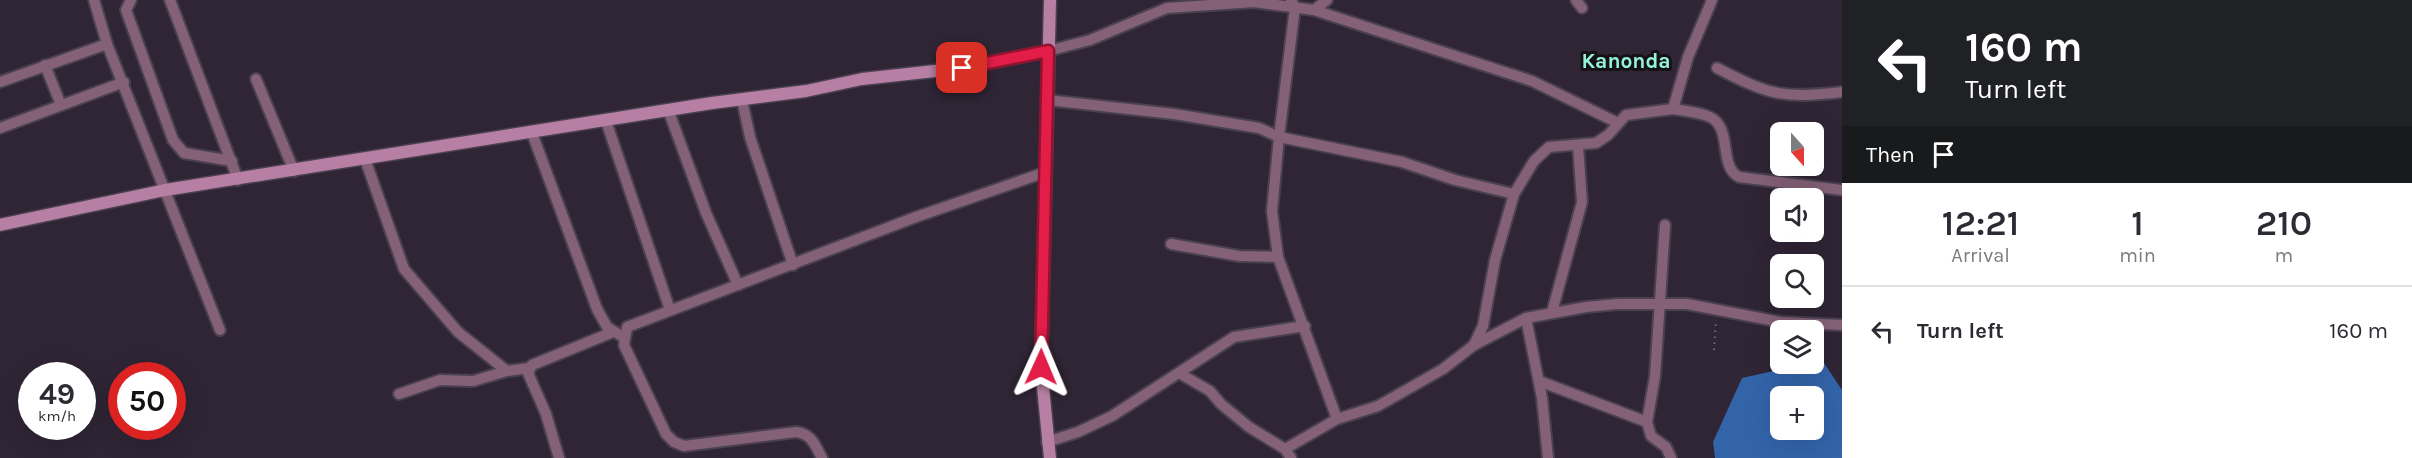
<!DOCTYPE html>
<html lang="en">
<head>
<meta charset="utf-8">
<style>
  :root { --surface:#fff; --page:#f2f2f3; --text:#2b2b33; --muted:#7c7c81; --line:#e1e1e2 }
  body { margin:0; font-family:Karla,sans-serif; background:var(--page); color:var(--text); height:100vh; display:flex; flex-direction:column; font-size:22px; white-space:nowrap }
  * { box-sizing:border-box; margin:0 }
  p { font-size:20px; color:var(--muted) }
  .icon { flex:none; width:33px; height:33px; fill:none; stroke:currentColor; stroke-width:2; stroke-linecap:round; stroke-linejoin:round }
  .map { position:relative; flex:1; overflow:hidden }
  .side { display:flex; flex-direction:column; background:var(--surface); width:570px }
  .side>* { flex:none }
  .banner { background:#202124; color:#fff; overflow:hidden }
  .needle { width:39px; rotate:159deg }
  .controls { position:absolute; left:1770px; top:122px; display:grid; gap:12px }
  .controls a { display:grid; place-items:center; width:54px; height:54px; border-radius:9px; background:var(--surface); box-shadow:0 6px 24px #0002; font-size:30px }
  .speed { position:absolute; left:18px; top:362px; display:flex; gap:12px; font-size:30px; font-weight:700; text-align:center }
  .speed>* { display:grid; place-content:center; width:78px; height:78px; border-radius:50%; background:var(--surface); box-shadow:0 6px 24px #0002; line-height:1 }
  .speed small { font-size:15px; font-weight:400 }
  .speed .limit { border:9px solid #d22; background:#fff; color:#111 }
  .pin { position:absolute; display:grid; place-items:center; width:51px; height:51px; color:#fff; margin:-26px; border-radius:12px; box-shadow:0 3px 9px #0006 }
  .me { position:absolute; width:66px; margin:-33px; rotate:1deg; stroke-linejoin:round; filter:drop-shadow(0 0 4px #0008) }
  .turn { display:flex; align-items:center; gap:21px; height:126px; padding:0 24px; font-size:27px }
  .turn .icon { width:78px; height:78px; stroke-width:2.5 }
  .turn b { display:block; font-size:42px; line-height:51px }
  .then { display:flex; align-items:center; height:57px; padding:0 24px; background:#0003; gap:12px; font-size:22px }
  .eta { display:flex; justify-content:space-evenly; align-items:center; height:102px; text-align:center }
  .eta b { font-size:36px; font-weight:600; line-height:42px }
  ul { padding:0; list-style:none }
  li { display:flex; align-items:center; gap:18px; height:90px; padding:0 24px; border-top:2px solid var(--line) }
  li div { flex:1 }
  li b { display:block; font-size:22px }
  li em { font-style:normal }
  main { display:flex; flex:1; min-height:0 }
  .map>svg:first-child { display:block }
  .water { fill:#3364a9; fill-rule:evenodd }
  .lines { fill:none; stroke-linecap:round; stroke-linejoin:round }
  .street-casing { stroke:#4a4150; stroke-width:14 }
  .secondary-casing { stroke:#4a4150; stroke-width:15 }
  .path { stroke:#766d7b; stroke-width:2; stroke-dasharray:1.5 4.5; stroke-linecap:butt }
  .street { stroke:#846177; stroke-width:10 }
  .secondary { stroke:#b77fa3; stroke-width:12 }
  .route-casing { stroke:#92132f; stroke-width:15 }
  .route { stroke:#e11d48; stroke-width:10 }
  .labels { text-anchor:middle; stroke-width:6; stroke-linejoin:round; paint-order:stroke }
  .quarter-label { font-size:21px; font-weight:bold; fill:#94f4d9; stroke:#151117 }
</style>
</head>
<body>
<main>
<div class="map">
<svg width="1842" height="458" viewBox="0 0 1842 458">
  <rect width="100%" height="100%" fill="#2f2535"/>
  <path class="water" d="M1822,360l20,30v68h-127l-2,-16 29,-64zM1780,396h34v33h-34z"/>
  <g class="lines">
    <g class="street-casing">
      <g id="street">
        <polyline points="94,0 107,44"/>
        <polyline points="131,0 126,10 173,140 184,153 232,161"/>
        <polyline points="170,0 238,180"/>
        <polyline points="1291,0 1295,7 1279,137 1272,211 1278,257 1337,419"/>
        <polyline points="1576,0 1582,8"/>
        <polyline points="1314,10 1532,81 1618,123"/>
        <polyline points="1048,51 1090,40 1167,8 1254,2 1314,10 1327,0"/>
        <polyline points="45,65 61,105"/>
        <path d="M1717,68c52,27 66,31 125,24"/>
        <polyline points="256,79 294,171"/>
        <polyline points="0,82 107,44 220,330"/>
        <polyline points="742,100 750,137 793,265"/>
        <polyline points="1047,100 1174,114 1259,128 1279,137 1402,162 1455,180 1514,194"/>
        <path d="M1673,109c12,2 26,3 37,8 23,11 8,49 29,60l103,13"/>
        <polyline points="669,112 706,213 738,285"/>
        <polyline points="606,121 670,310"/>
        <polyline points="0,128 124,82"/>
        <polyline points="532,133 597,309 607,327 623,337"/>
        <polyline points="365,159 404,269 458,332 507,371"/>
        <polyline points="1665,225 1655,376 1647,422 1651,436 1666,447 1671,458"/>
        <polyline points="1171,244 1239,256 1278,257"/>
        <polyline points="1552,312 1582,202 1578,146"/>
        <polyline points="1526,318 1542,398 1548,458"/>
        <polyline points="1474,345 1526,318 1586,307 1617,304 1687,304 1781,322 1842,325"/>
        <polyline points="1179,373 1210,391 1221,404 1249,427 1285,449 1291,458"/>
        <polyline points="1539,381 1647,422"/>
        <polyline points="399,394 440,380 473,381 507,371 529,368"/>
        <polyline points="1047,442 1078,432 1112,416 1234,337 1305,326"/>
        <polyline points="1285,449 1337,419 1378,406 1443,369 1474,345 1483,326 1495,260 1514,194 1534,161 1549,147 1596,143 1608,135 1626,115 1673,109 1688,57 1712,0"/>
        <polyline points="559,458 546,414 528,373 532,365 613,332"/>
        <path d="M822,458c-7,-13 -10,-24 -26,-26l-112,14 -10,-4 -8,-8 -42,-89 3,-18 289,-110 130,-45"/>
      </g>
    </g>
    <g class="secondary-casing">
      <g id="secondary">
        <polyline points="1050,0 1041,367 1050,458"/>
        <polyline points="0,225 165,190 712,103 806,91 862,79 962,68 1048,51"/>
      </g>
    </g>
    <polyline class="path" points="1714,350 1716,320"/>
    <use href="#street" class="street"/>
    <use href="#secondary" class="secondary"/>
  </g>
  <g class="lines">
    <g class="route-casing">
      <polyline id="route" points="962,68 1048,51 1041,367"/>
    </g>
    <use href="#route" class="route"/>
  </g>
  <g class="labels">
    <g class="quarter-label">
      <text x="1626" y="68">Kanonda</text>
    </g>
  </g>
</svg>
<div class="controls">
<a><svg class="needle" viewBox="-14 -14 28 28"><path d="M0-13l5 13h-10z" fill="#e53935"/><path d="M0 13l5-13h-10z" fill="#7c7c81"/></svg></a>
<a><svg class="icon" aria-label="sound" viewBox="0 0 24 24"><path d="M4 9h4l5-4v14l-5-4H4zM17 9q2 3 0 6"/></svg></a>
<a><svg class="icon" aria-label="search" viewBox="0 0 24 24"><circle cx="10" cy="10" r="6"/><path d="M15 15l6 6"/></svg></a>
<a><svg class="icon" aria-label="layers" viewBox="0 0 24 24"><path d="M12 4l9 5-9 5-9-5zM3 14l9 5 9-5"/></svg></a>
<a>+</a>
</div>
<div class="speed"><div>49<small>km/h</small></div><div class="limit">50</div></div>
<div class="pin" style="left:962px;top:68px;background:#d93025"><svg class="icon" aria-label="arrive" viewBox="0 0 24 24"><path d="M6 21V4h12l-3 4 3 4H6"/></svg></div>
<svg class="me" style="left:1041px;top:367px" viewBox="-20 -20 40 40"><path d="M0-17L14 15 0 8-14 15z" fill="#e11d48" stroke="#fff" stroke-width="4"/></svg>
</div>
<section class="side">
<div class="banner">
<div class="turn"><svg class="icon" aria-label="left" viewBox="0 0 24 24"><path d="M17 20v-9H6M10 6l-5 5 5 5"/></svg><div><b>160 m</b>Turn left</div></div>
<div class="then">Then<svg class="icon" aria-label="arrive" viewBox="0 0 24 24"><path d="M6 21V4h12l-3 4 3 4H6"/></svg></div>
</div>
<div class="eta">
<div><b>12:21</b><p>Arrival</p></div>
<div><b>1</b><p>min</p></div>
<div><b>210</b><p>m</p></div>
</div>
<ul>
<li><svg class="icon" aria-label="left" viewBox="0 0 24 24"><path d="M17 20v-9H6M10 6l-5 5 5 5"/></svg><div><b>Turn left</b></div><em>160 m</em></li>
</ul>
</section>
</main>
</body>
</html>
